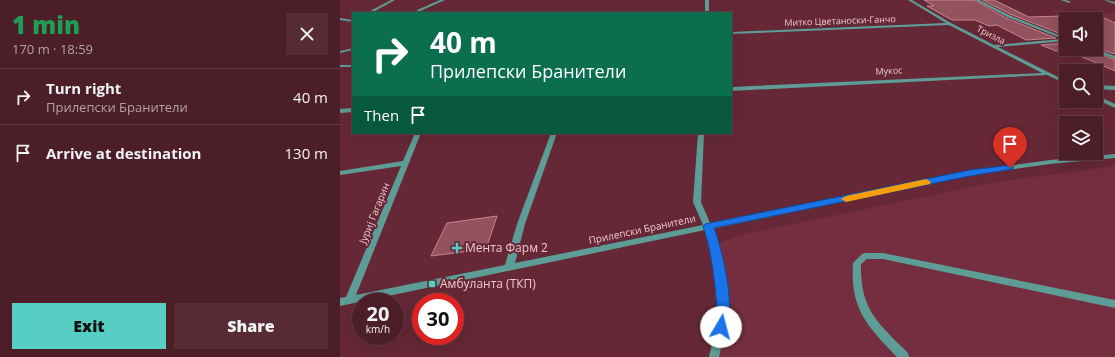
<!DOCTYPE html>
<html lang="en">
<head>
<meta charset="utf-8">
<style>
  :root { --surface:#4c1e28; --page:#562b34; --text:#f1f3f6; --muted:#b2a2a8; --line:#633c45; --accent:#56cec4 }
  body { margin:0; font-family:"Open Sans",sans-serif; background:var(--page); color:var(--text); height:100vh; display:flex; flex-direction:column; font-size:15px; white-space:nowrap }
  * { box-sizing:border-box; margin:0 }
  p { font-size:13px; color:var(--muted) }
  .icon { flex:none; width:22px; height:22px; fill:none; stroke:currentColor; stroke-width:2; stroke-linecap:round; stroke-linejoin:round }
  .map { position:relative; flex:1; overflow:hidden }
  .panel { display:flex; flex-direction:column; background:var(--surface); width:340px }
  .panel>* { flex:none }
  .hud { position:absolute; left:12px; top:12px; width:380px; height:122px; border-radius:0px; box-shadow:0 4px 16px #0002,0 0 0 1px var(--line); background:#0b6e4f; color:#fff; overflow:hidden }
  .buttons { position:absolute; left:719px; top:12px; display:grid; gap:8px }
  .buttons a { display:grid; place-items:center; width:44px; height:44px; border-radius:0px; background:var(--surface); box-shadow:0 4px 16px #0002,0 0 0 1px var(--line); font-size:20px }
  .speed { position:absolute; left:12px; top:293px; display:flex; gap:8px; font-size:20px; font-weight:700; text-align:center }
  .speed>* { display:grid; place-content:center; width:52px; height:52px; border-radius:50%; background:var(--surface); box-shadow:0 4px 16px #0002,0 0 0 1px var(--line); line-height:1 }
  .speed small { font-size:10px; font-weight:400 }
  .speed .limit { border:6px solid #d22; background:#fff; color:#111 }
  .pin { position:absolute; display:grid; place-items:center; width:34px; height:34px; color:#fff; margin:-41px -17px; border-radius:50% 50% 50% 0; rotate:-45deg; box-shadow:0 0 4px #0007 }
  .pin .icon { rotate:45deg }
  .me { position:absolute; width:44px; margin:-22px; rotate:8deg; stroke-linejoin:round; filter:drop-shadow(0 0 3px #0008) }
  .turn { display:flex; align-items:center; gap:14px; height:84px; padding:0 12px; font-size:18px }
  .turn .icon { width:52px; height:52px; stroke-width:2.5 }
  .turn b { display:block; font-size:28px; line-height:34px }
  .then { display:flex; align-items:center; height:38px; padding:0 12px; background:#0003; gap:8px; font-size:15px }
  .round { display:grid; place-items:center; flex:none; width:42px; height:42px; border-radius:0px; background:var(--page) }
  .head { display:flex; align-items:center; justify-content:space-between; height:68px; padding:0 12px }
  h1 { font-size:24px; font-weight:800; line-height:30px; color:#1e9e55 }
  .cta { display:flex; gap:8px; margin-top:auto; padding:8px 12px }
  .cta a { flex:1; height:46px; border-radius:0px; background:var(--accent); color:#111; font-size:16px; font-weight:800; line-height:46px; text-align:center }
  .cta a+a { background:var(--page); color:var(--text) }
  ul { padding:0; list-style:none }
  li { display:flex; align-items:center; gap:12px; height:56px; padding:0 12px; border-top:1px solid var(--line) }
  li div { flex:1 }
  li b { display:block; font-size:15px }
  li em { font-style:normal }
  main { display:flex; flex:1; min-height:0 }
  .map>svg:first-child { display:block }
  .built { fill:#742e3f }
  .building { fill:#92525e; stroke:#cb8390 }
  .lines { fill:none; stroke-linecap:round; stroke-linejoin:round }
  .minor { fill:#5e9d97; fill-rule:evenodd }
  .route { fill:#1a73e8; stroke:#114b97 }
  .slow { fill:#f59e0b }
  .poi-dot { fill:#56cec4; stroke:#662836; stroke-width:1.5 }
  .labels { text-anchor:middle; stroke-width:4; stroke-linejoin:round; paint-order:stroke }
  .far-street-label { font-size:9px; fill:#efc8ce; stroke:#662836 }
  .street-label { font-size:10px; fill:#efc8ce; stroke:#662836 }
  .near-poi-label { font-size:12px; fill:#efc8ce; stroke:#662836; text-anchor:start }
</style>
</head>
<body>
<main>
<section class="panel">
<div class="head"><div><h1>1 min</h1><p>170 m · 18:59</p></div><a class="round"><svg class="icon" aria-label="close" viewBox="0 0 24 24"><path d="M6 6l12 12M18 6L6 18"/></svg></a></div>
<ul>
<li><svg class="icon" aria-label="right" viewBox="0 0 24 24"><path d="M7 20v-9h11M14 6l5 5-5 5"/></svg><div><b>Turn right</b><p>Прилепски Бранители</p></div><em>40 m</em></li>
<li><svg class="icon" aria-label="arrive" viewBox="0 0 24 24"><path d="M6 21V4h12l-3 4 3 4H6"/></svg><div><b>Arrive at destination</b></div><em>130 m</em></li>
</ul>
<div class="cta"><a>Exit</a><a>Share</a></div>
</section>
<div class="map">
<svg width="775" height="357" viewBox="0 0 775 357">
  <rect width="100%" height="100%" fill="#662836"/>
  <g class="built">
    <polygon points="711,10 719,10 724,13 775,13 775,44 756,19 726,19 717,16 715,15 718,14"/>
    <polygon points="775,166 775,357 374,357 384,313 375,245 400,235 656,182"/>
  </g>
  <g class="building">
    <polygon points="584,0 635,0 666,18 716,38 686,40 657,25 649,26 635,20 612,20 587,6 594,6"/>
    <polygon points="643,0 654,0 689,17 758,15 775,23 775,54 756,48 756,19 726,19 726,36 670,14"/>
    <polygon points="726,43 726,49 749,49 775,60 775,71 726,50 716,51 701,45"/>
    <polygon points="157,216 146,249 91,256 107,223"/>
  </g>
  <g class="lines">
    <g class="minor">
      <polygon points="51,0 55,0 35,11 38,12 78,12 77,10 100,0 105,0 78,12 109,12 111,13 35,13 30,11"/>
      <rect x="365" y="0" width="4" height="13"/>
      <polygon points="568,0 572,0 611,23 654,45 723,39 667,17 636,0 640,0 669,15 726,38 726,41 658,47 726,81 726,84 707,75 391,91 391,87 702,73 609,25 391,34 391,32 606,23"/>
      <polygon points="721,0 726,0 731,2 729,3"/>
      <polygon points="765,0 775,2 775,4 766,1"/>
      <polygon points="0,18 13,20 13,22 0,20"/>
      <polygon points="13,48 13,50 0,53 0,51"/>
      <polygon points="750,49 756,49 775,56 775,59"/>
      <rect x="0" y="65" width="13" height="2"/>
      <polygon points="756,85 775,86 775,90 756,89"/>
      <polygon points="756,95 775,104 775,108 756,99"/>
      <polygon points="13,108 13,112 0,113 0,109"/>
      <polygon points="75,133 81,133 16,295 165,265 177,224 211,133 217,133 185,224 175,263 363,225 353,202 358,133 364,133 361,202 370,223 630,171 710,160 775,154 775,158 710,164 630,175 372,229 379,245 389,313 379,357 369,357 379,313 371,245 365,230 0,306 0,298 6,297 61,166 0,175 0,171 63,161"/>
      <path d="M525,253h18l232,47v8l-232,-49h-16l-6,5c-1,46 17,59 47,89l1,4h-12c-30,-31 -47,-48 -44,-94l9,-9z"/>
    </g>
  </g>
  <path class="route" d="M670,165l3,1v3l-43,7 -256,52c9,23 22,82 12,104l-5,1 -5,-1c-3,-8 2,-14 1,-22 -2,-28 -5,-57 -14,-84l2,-2 265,-54z"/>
  <polygon class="slow" points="586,179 591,182 590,184 506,202 501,199 506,196"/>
  <g class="poi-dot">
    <path d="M115 242h4v4h4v4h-4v4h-4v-4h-4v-4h4z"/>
    <rect x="88" y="280" width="8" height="8" rx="2"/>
  </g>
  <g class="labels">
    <g class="far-street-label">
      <text transform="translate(500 21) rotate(-2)" y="3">Митко Цветаноски-Ганчо</text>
      <text transform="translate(651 35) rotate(27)" y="3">Тризла</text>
      <text transform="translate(549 71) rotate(-3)" y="3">Мукос</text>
    </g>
    <g class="street-label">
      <text transform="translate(34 213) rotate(-68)" y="4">Јуриј Гагарин</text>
      <text transform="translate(302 229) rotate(-12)" y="4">Прилепски Бранители</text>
    </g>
    <g class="near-poi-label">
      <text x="125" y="252">Мента Фарм 2</text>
      <text x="100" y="288">Амбуланта (ТКП)</text>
    </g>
  </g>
</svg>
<div class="buttons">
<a><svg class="icon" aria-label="sound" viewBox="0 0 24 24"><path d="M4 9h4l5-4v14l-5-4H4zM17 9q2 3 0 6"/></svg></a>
<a><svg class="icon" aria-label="search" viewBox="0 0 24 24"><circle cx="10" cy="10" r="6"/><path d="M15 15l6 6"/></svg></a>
<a><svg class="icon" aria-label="layers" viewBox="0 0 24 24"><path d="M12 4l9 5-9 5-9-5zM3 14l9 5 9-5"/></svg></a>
</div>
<div class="speed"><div>20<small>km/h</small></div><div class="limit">30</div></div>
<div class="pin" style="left:670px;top:168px;background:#d93025"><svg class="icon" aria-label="arrive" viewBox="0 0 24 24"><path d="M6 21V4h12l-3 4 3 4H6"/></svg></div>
<svg class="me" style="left:381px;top:327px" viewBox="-20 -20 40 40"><circle r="19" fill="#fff"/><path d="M0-13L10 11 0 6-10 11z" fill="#1a73e8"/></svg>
<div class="hud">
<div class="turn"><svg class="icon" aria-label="right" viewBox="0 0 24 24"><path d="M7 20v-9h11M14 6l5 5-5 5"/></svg><div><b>40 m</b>Прилепски Бранители</div></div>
<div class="then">Then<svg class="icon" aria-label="arrive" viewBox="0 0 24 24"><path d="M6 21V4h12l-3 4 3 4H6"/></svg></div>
</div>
</div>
</main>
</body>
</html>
